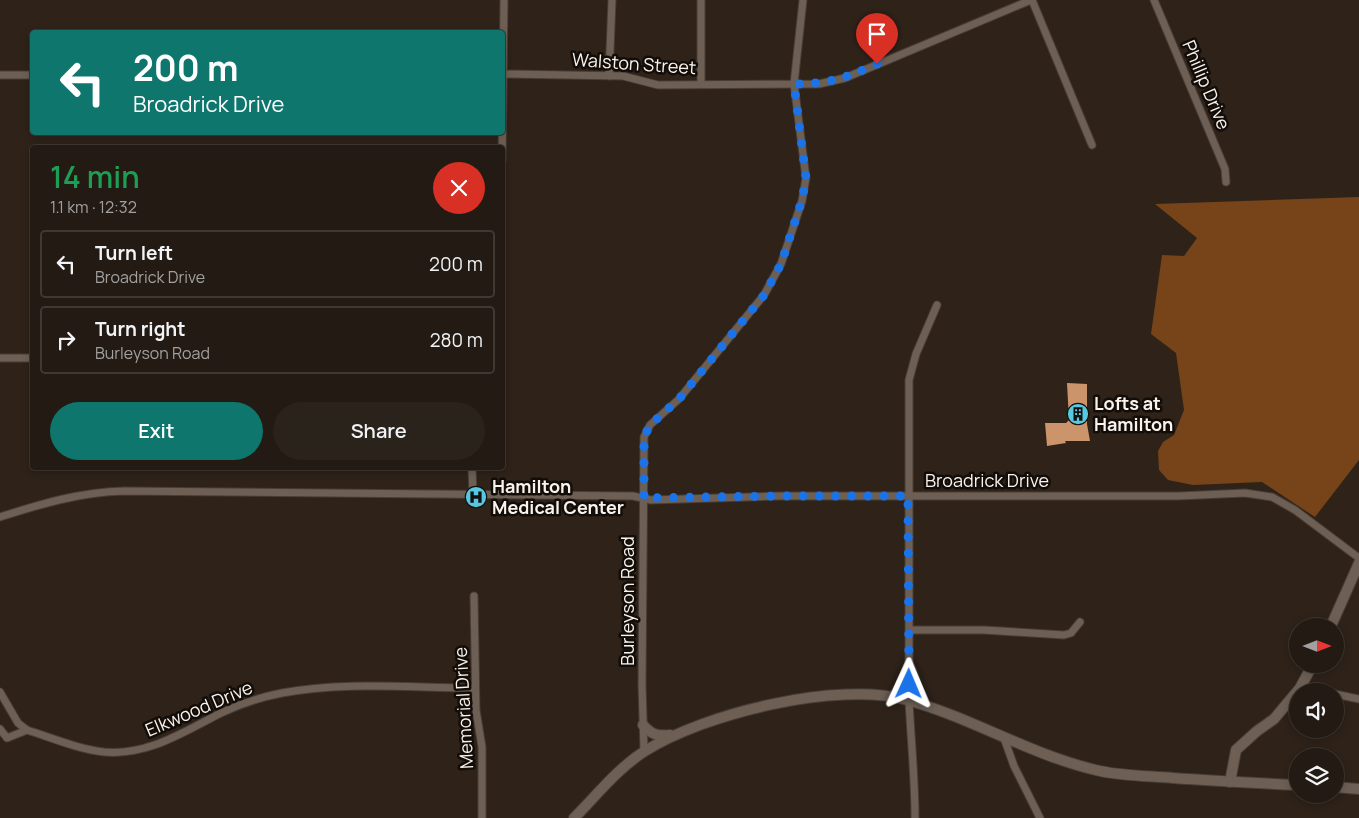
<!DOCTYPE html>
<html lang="en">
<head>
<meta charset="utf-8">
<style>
  :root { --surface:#221a13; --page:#2a231c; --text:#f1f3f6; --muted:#a2a1a0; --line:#3f3833; --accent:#0f766e }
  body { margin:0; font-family:Manrope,sans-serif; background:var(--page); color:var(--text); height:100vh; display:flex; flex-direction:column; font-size:19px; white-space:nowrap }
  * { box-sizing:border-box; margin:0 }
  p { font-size:16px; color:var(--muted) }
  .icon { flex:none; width:28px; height:28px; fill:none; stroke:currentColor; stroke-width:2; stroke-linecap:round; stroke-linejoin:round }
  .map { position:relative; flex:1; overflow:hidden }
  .side { position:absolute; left:30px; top:145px; width:475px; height:325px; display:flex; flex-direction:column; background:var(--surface); border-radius:5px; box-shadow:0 2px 8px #0003,0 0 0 1px var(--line) }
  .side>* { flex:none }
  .banner { position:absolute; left:30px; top:30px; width:475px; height:105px; border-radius:5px; box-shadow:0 2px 8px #0003,0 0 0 1px var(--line); background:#0f766e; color:#fff; overflow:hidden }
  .needle { width:32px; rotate:90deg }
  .tools { position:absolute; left:1289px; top:618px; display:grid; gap:10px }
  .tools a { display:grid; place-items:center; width:55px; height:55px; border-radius:50%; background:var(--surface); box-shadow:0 2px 8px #0003,0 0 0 1px var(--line); font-size:25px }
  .pin { position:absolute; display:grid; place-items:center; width:42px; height:42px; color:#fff; margin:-51px -21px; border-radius:50% 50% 50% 0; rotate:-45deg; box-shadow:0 0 5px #0007 }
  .pin .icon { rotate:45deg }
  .me { position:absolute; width:55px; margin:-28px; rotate:1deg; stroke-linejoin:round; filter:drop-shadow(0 0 4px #0008) }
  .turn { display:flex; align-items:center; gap:18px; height:105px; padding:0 20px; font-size:22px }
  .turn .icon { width:65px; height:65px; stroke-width:2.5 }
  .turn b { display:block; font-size:35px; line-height:42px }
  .round { display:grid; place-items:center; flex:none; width:52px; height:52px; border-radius:26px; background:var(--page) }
  .overview { display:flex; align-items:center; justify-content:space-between; height:85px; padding:0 20px }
  h1 { font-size:30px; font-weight:600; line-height:38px; color:#1e9e55 }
  .cta { display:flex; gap:10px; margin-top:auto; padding:10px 20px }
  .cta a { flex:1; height:58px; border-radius:30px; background:var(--accent); color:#fff; font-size:20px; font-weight:600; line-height:58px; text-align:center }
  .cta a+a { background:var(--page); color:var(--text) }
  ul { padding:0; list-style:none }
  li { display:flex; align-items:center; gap:15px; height:68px; margin:0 10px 8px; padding:0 10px; border:2px solid var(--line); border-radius:5px }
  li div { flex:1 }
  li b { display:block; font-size:19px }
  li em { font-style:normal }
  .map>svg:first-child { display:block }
  .forest { fill:#764418 }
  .building { fill:#cc946a }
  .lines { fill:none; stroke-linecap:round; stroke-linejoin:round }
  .street-casing { stroke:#483e37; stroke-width:9 }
  .secondary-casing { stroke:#483e37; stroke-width:12 }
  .street { stroke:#6d5f54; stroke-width:7 }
  .secondary { stroke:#6d5f54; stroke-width:10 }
  .route { stroke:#1a73e8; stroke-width:9; stroke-dasharray:0 16.2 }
  .labels { text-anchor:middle; stroke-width:5; stroke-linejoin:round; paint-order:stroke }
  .street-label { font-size:18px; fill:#faf2ec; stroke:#120d09 }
  .poi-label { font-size:18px; font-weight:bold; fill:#faf2ec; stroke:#120d09; text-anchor:start }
</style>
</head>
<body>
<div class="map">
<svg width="1359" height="818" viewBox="0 0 1359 818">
  <rect width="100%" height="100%" fill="#2e2219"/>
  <polygon class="forest" points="1359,197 1359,460 1315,517 1262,482 1193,485 1168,480 1159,470 1158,451 1163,442 1174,435 1184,410 1176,353 1151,334 1162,255 1184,256 1197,238 1155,204"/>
  <polygon class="building" points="1067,383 1087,384 1087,424 1090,441 1065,441 1066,443 1047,446 1045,423 1066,423 1069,420"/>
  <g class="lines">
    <g class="street-casing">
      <g id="street">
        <polyline points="1032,0 1092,145"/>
        <polyline points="1154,0 1225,169 1226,182"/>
        <polyline points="502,74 623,76 658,85 819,84 845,78 1031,0"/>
        <polyline points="0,75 32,75"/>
        <polyline points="609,76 612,0"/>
        <polyline points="701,84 701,0"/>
        <polyline points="502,161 504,0"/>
        <polyline points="0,358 32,358"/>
        <polyline points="472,468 473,494"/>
        <path d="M0,517c41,-13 80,-25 124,-26l509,5 18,4 129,-4h398l67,-3 27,4 23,13 64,48"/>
        <polyline points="474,596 476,710 482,747 482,818"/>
        <polyline points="910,630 984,630 1064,635 1071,633 1080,622"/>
        <polyline points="1300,688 1319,691"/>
        <polyline points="0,692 18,723 27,730 7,738 0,729"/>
        <polyline points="1335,694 1359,699"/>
        <path d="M27,730c25,8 51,19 77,22 44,4 79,-20 117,-39 19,-9 40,-16 61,-20 62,-12 130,-5 193,-5"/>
        <polyline points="1004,738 1014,766 1040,818"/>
        <polyline points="644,751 642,685 644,437 650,425 679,399 764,295 781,264 802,201 806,178 794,84 803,0"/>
        <path d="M915,818c0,-39 -4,-78 -6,-117v-321l7,-26 21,-49"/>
      </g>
    </g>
    <g class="secondary-casing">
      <g id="secondary">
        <polyline points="1331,626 1359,563"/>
        <path d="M643,725c9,10 14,11 27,10"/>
        <polyline points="1230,782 1236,750 1257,731 1274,719 1300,688 1313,664"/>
        <polyline points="1335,787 1359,789"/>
        <path d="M574,818c22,-22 44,-50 71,-67 60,-38 193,-70 262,-51 66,18 125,56 193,71 24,5 49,5 73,7 42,3 83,5 125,7"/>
      </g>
    </g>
    <use href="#street" class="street"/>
    <use href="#secondary" class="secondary"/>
  </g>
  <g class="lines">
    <path class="route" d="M877,64c-32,14 -48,20 -83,20l12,94 -4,22 -21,64 -17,31 -85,104 -29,26 -6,12v61l136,-2h128l1,188"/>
  </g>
  <defs>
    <g id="building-disc" transform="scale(1.125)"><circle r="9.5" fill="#56c9e1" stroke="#120d09"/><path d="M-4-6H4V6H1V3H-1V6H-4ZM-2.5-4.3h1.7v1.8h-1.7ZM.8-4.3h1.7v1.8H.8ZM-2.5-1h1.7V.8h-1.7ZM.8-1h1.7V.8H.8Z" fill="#111"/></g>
    <g id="hospital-disc" transform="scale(1.125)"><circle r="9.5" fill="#56c9e1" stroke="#120d09"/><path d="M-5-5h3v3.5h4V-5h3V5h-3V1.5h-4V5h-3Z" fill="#111"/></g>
  </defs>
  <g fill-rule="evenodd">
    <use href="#building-disc" x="1078" y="414"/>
    <use href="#hospital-disc" x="476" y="497"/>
  </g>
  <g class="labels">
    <g class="street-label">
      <text transform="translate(634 64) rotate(4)" y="6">Walston Street</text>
      <text transform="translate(1206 85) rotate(67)" y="6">Phillip Drive</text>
      <text x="987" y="487">Broadrick Drive</text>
      <text transform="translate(628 601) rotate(-90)" y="6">Burleyson Road</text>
      <text transform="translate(464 708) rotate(-93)" y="6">Memorial Drive</text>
      <text transform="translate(199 709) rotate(-23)" y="6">Elkwood Drive</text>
    </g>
    <g class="poi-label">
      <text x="1094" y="410">Lofts at<tspan x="1094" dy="21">Hamilton</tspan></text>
      <text x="492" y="493">Hamilton<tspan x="492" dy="21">Medical Center</tspan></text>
    </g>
  </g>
</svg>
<div class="tools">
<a><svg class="needle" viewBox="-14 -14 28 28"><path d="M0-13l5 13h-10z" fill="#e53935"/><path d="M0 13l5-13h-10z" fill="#a2a1a0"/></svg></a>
<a><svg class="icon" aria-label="sound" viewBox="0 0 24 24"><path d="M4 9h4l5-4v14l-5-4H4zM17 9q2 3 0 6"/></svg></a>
<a><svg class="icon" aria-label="layers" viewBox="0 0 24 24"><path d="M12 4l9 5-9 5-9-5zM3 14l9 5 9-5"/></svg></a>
</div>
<div class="pin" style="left:877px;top:64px;background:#d93025"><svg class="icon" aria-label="arrive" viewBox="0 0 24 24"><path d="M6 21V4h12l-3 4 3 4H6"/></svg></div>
<svg class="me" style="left:909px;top:684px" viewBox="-20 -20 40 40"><path d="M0-17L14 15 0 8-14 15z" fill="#1a73e8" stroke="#fff" stroke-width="4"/></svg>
<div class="banner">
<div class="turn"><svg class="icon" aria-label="left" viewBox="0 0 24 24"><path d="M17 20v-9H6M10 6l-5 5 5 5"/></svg><div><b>200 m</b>Broadrick Drive</div></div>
</div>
<section class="side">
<div class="overview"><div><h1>14 min</h1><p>1.1 km · 12:32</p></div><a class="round" style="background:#d93025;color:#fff"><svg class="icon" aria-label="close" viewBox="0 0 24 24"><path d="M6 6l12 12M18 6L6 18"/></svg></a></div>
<ul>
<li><svg class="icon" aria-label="left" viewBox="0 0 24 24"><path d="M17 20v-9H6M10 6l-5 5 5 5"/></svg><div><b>Turn left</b><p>Broadrick Drive</p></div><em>200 m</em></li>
<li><svg class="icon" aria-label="right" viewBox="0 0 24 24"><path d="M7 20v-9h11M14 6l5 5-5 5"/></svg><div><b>Turn right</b><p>Burleyson Road</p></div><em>280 m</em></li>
</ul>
<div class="cta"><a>Exit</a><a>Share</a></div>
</section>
</div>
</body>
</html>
